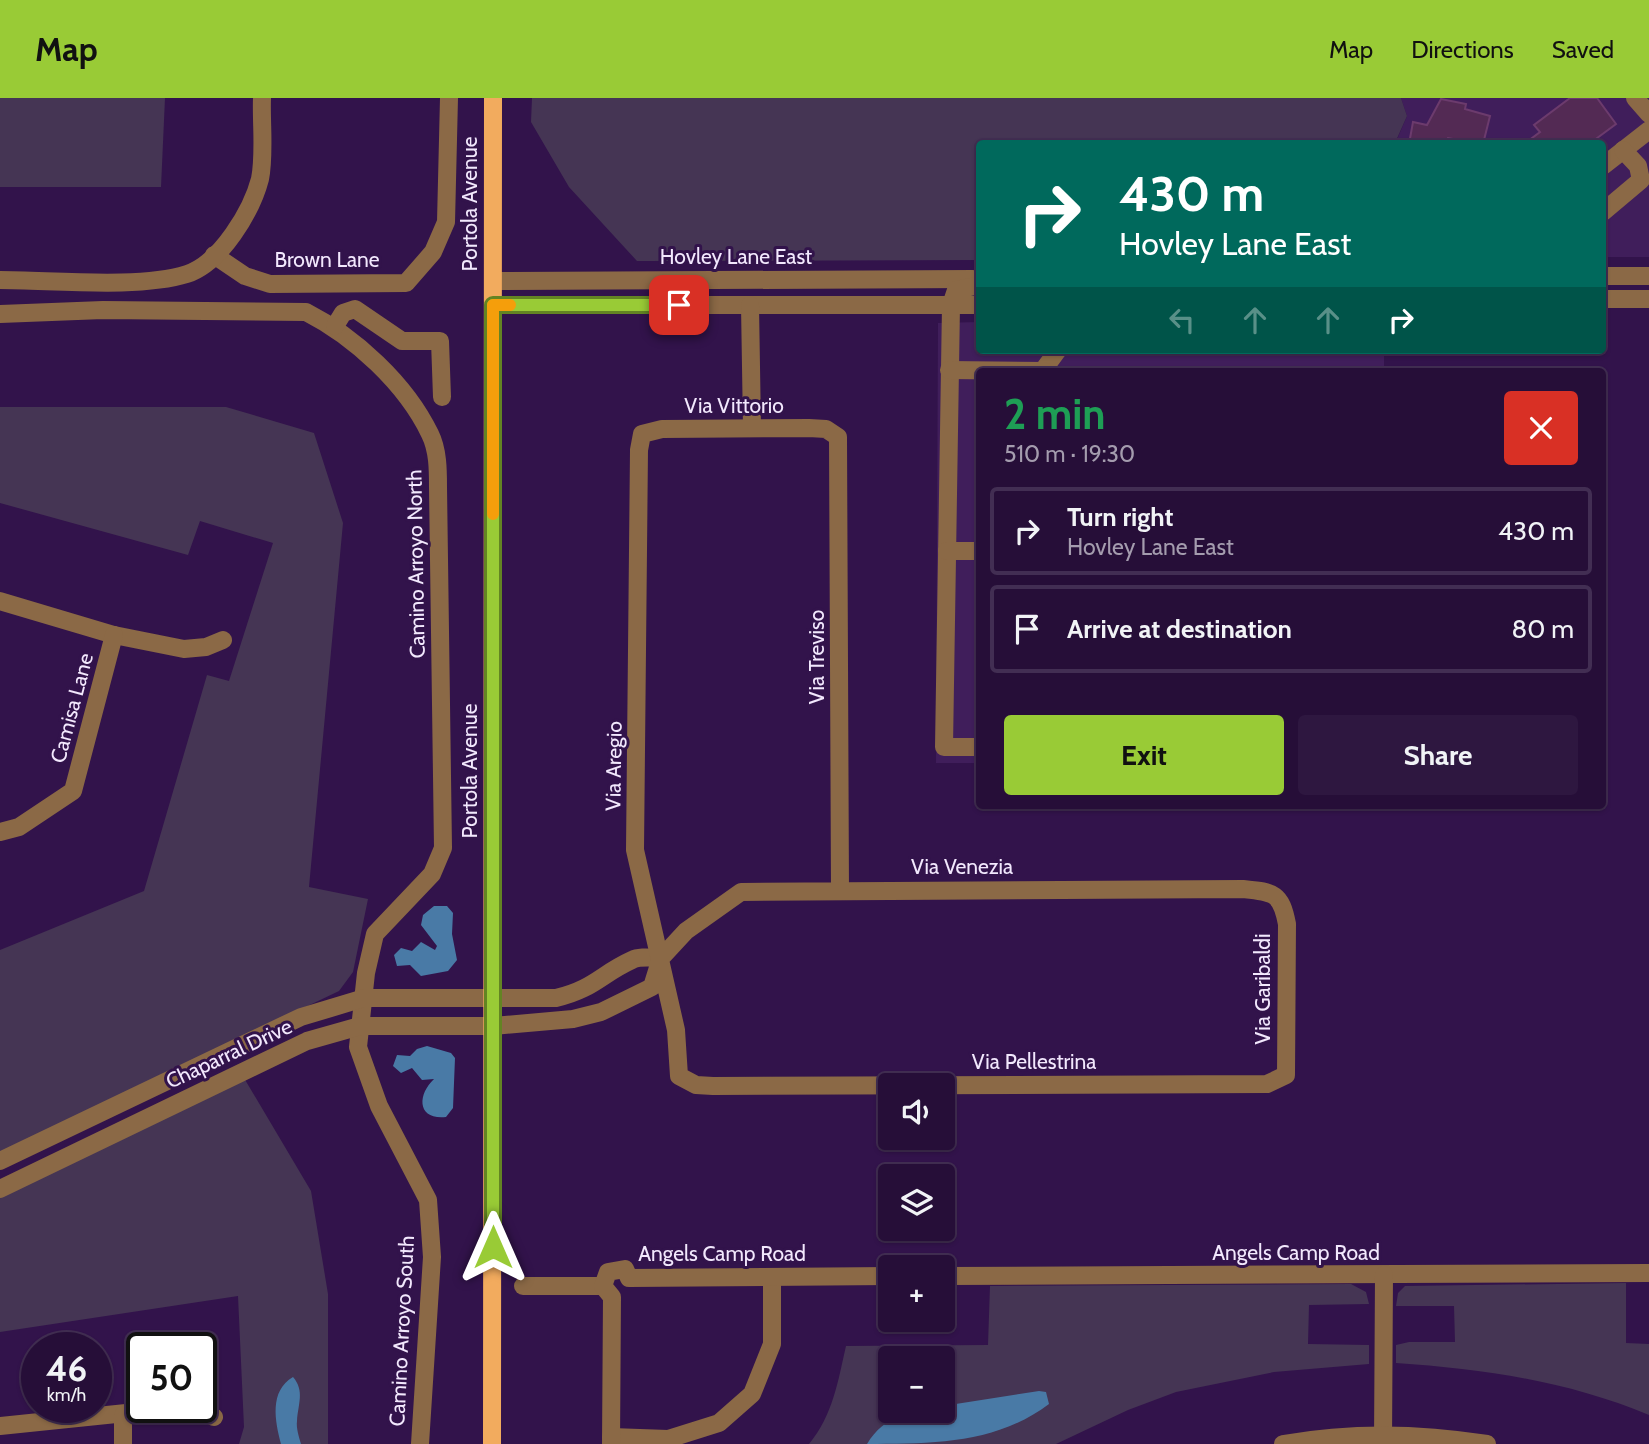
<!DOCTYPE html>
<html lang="en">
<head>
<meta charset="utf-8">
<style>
  :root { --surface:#260e38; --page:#2e1740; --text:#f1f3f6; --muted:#a49cae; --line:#422e53; --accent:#99cb36 }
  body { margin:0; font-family:Cabin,sans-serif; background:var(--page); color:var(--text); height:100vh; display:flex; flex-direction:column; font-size:26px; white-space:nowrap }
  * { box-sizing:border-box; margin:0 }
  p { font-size:23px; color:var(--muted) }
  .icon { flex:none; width:38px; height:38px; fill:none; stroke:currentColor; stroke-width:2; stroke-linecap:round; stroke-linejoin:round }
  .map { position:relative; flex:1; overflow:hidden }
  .sheet { position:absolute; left:976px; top:270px; width:630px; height:441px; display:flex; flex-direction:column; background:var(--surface); border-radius:7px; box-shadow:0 2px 5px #0004,0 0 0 2px var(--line) }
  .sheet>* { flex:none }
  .guide { position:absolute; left:976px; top:42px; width:630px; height:214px; border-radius:7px; box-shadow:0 2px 5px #0004,0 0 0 2px var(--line); background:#00695c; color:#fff; overflow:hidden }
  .buttons { position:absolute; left:878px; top:975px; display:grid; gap:14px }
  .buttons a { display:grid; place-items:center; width:77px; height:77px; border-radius:7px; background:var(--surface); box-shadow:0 2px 5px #0004,0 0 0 2px var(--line); font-size:35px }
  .speed { position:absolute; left:21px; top:1234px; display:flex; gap:14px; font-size:35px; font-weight:700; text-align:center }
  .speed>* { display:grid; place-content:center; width:91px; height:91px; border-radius:50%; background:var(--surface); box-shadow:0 2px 5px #0004,0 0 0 2px var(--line); line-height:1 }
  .speed small { font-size:18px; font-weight:400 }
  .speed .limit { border:4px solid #111; border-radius:10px; background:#fff; color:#111 }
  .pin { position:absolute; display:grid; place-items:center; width:60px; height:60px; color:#fff; margin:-30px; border-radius:14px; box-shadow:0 4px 10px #0006 }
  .me { position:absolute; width:77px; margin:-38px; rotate:0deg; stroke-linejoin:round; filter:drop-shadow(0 0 5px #0008) }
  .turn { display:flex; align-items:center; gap:24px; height:147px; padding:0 28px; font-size:32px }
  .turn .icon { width:91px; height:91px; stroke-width:2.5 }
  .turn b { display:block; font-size:49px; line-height:60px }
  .lanes { display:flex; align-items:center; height:66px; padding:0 28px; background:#0003; justify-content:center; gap:35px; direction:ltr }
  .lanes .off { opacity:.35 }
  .round { display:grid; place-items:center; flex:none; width:74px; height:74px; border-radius:7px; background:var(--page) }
  .head { display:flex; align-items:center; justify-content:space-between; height:119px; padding:0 28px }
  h1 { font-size:42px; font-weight:800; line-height:52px; color:#1e9e55 }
  .cta { display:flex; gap:14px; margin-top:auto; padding:14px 28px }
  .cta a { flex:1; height:80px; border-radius:7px; background:var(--accent); color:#111; font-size:28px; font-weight:800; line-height:80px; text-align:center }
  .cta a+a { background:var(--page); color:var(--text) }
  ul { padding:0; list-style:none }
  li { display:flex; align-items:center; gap:21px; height:88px; margin:0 14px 10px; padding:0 14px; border:4px solid var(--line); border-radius:7px }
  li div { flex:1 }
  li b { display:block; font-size:26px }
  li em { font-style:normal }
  header { display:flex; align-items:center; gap:42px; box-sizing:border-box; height:98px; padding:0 35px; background:var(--accent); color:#111 }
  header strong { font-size:33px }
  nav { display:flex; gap:38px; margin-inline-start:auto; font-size:24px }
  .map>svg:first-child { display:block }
  .built { fill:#401e5b }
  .green { fill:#453554; fill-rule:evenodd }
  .water { fill:#497aa6 }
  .building { fill:#532a54; stroke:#6c3b6d; stroke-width:2 }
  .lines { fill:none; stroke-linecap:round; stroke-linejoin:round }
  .minor { stroke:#8b6946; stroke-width:18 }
  .major { stroke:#f2ab5e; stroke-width:18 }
  .route-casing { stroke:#638423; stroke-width:18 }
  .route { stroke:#99cb36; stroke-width:12 }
  .slow { stroke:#f59e0b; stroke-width:12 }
  .labels { text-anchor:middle; stroke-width:6; stroke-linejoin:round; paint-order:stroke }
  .street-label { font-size:21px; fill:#f2e8fd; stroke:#32134b }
</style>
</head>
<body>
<header>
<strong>Map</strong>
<nav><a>Map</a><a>Directions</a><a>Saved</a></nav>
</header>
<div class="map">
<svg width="1649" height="1346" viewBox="0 0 1649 1346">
  <rect width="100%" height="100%" fill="#32134b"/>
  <g class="built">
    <polygon points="1401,0 1649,0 1649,159 1603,159 1603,46 1395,46 1407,18"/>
    <polygon points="980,224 980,252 1384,252 1384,273 980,273 980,665 936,665 938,225"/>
  </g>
  <g class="green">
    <polygon points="0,0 165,0 161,89 0,89"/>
    <polygon points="532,0 1401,0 1407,18 1395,45 980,46 980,162 637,163 569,89 531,24"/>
    <polygon points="0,309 226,309 314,335 343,425 309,789 368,801 353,874 339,893 0,1055 0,852 144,793 207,577 229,583 273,445 200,423 188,457 0,405"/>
    <polygon points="244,980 311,1093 328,1196 328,1346 239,1346 244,1329 238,1198 0,1234 0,1099"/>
    <path d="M1626,1185v60l23,1v71c-82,-34 -165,-46 -253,-52v-18l13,-3h46l-1,-36h-58l2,-13 7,-7z"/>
    <path d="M1351,1186l15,8 3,12 -60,1 -1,39 61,1v19l-95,8 -98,20 -48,18 -72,34h-247c24,-29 29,-63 37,-98l142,-1 2,-59zM891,1260h52v52h-52z"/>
  </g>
  <g class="water">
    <polygon points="434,808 447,808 453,815 452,836 457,862 448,873 421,878 410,867 397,868 394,857 401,850 412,853 421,844 435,852 437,848 421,827 423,817"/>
    <path d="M427,948l24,7 4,5 -2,50 -7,9c-29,3 -29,-22 -12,-38l-12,1 -10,-12 -11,5 -8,-7 4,-11 13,1 7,-7z"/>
    <path d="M293,1279c12,14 5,27 4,44 -1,7 2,16 4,23h-20c-6,-23 -12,-53 12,-67z"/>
    <path d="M1039,1293l7,1 3,12c-53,40 -117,40 -182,40 18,-29 43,-34 76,-34v-4z"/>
  </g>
  <g class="building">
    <polygon points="1570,0 1597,0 1616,26 1589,46 1524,46 1540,34 1534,27"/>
    <polygon points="1441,1 1466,6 1465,11 1490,18 1483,46 1448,40 1445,46 1409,46 1413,24 1427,27"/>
  </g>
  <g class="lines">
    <g class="minor">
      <polyline points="1635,0 1649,16"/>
      <polyline points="1603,68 1649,32"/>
      <polyline points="1603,114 1641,82 1638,68 1623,52"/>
      <polyline points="214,157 245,178 270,186 406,185 433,154 446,124 449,0"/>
      <polyline points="1603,178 1649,178"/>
      <path d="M0,182c53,0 139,9 187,-6 34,-11 65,-64 73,-95 5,-25 1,-56 2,-81"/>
      <polyline points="493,183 973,181"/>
      <polyline points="980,187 956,192 951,207 944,649 980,649"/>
      <polyline points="1603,201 1649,201"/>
      <polyline points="493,207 980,207"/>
      <polyline points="750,207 752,330"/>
      <path d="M0,216l103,-4 203,2c49,25 100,72 124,122 8,16 8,36 8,53l5,361 -11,26 -57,60 -9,39 -8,74 21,59 49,94 4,57 -12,187"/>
      <polyline points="335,228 343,215 355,211 402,243 440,243 442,299"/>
      <polyline points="1044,271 1058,252"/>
      <polyline points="949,272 1044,273"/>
      <polyline points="947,453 980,453"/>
      <polyline points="0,503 114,537 184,551 206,549 223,542"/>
      <polyline points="0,734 19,729 73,693 114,537"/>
      <path d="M0,1063l301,-144 63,-19h192c38,-9 45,-24 76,-38 8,-4 20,-2 29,-2"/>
      <path d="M0,1091l307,-148 53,-15h133l80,-7 28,-7 51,-25 9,-29 25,-27 55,-39 502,-3c30,3 38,3 44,35l-1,151 -19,9 -554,2 -17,-1 -17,-9 -3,-46 -41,-180 4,-400 3,-16 20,-5 147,-1 17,1 12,8 2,454"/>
      <polyline points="943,1178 1649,1175"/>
      <polyline points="523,1188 603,1188"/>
      <polyline points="0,1328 184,1309 214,1319"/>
      <polyline points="611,1339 668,1341 719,1325 752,1296 772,1246 772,1179"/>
      <polyline points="1383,1345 1384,1177"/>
      <polyline points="123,1346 123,1317"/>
      <polyline points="611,1346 612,1199 603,1188 608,1174 625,1171 629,1180 891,1178"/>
      <path d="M1283,1346c68,-12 136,-11 204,0"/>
    </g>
    <polyline class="major" points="492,1346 493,0"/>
  </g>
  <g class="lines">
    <g class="route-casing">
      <polyline id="route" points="493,1149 493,207 679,207"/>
    </g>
    <use href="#route" class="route"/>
    <polyline class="slow" points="493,416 493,207 510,207"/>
  </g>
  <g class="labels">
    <g class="street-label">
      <text transform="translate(470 106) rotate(-90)" y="7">Portola Avenue</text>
      <text x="736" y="166">Hovley Lane East</text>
      <text x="327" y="169">Brown Lane</text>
      <text x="734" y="315">Via Vittorio</text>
      <text transform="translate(416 466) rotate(-91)" y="7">Camino Arroyo North</text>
      <text transform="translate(817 559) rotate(-90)" y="7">Via Treviso</text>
      <text transform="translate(72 610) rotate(-75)" y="7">Camisa Lane</text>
      <text transform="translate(614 668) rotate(-89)" y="7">Via Aregio</text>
      <text transform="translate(470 673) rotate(-90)" y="7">Portola Avenue</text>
      <text x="962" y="776">Via Venezia</text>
      <text transform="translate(1263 891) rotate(-90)" y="7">Via Garibaldi</text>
      <text transform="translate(229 956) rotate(-25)" y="7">Chaparral Drive</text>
      <text x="1034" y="971">Via Pellestrina</text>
      <text x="1296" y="1162">Angels Camp Road</text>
      <text x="722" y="1163">Angels Camp Road</text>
      <text transform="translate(402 1233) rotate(-87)" y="7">Camino Arroyo South</text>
    </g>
  </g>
</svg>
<div class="buttons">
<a><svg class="icon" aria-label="sound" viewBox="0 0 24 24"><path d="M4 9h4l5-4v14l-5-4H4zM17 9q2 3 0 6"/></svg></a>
<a><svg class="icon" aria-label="layers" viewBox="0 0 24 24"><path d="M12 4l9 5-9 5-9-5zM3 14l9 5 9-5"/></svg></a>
<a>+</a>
<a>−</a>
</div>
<div class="speed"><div>46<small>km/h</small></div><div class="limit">50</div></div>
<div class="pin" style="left:679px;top:207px;background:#d93025"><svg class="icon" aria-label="arrive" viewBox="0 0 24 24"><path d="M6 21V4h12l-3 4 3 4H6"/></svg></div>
<svg class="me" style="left:493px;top:1149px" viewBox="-20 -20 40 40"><path d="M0-17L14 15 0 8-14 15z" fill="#99cb36" stroke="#fff" stroke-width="4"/></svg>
<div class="guide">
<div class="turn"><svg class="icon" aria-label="right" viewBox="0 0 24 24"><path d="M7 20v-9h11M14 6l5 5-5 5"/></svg><div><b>430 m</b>Hovley Lane East</div></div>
<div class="lanes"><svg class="icon off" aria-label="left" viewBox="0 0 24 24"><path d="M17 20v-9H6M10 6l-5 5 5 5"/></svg><svg class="icon off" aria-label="ahead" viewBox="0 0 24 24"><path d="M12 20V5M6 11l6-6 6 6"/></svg><svg class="icon off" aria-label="ahead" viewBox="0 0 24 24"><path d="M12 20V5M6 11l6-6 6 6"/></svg><svg class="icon" aria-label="right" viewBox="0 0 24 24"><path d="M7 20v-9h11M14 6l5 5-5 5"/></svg></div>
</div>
<section class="sheet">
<div class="head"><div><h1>2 min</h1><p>510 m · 19:30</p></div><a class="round" style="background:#d93025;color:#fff"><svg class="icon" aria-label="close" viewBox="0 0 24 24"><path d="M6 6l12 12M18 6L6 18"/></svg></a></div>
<ul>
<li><svg class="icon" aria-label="right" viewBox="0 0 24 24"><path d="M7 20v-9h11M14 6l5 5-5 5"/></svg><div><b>Turn right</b><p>Hovley Lane East</p></div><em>430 m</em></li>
<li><svg class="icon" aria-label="arrive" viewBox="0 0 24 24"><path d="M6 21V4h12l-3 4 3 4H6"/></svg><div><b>Arrive at destination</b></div><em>80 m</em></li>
</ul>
<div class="cta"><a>Exit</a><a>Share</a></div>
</section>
</div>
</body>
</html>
